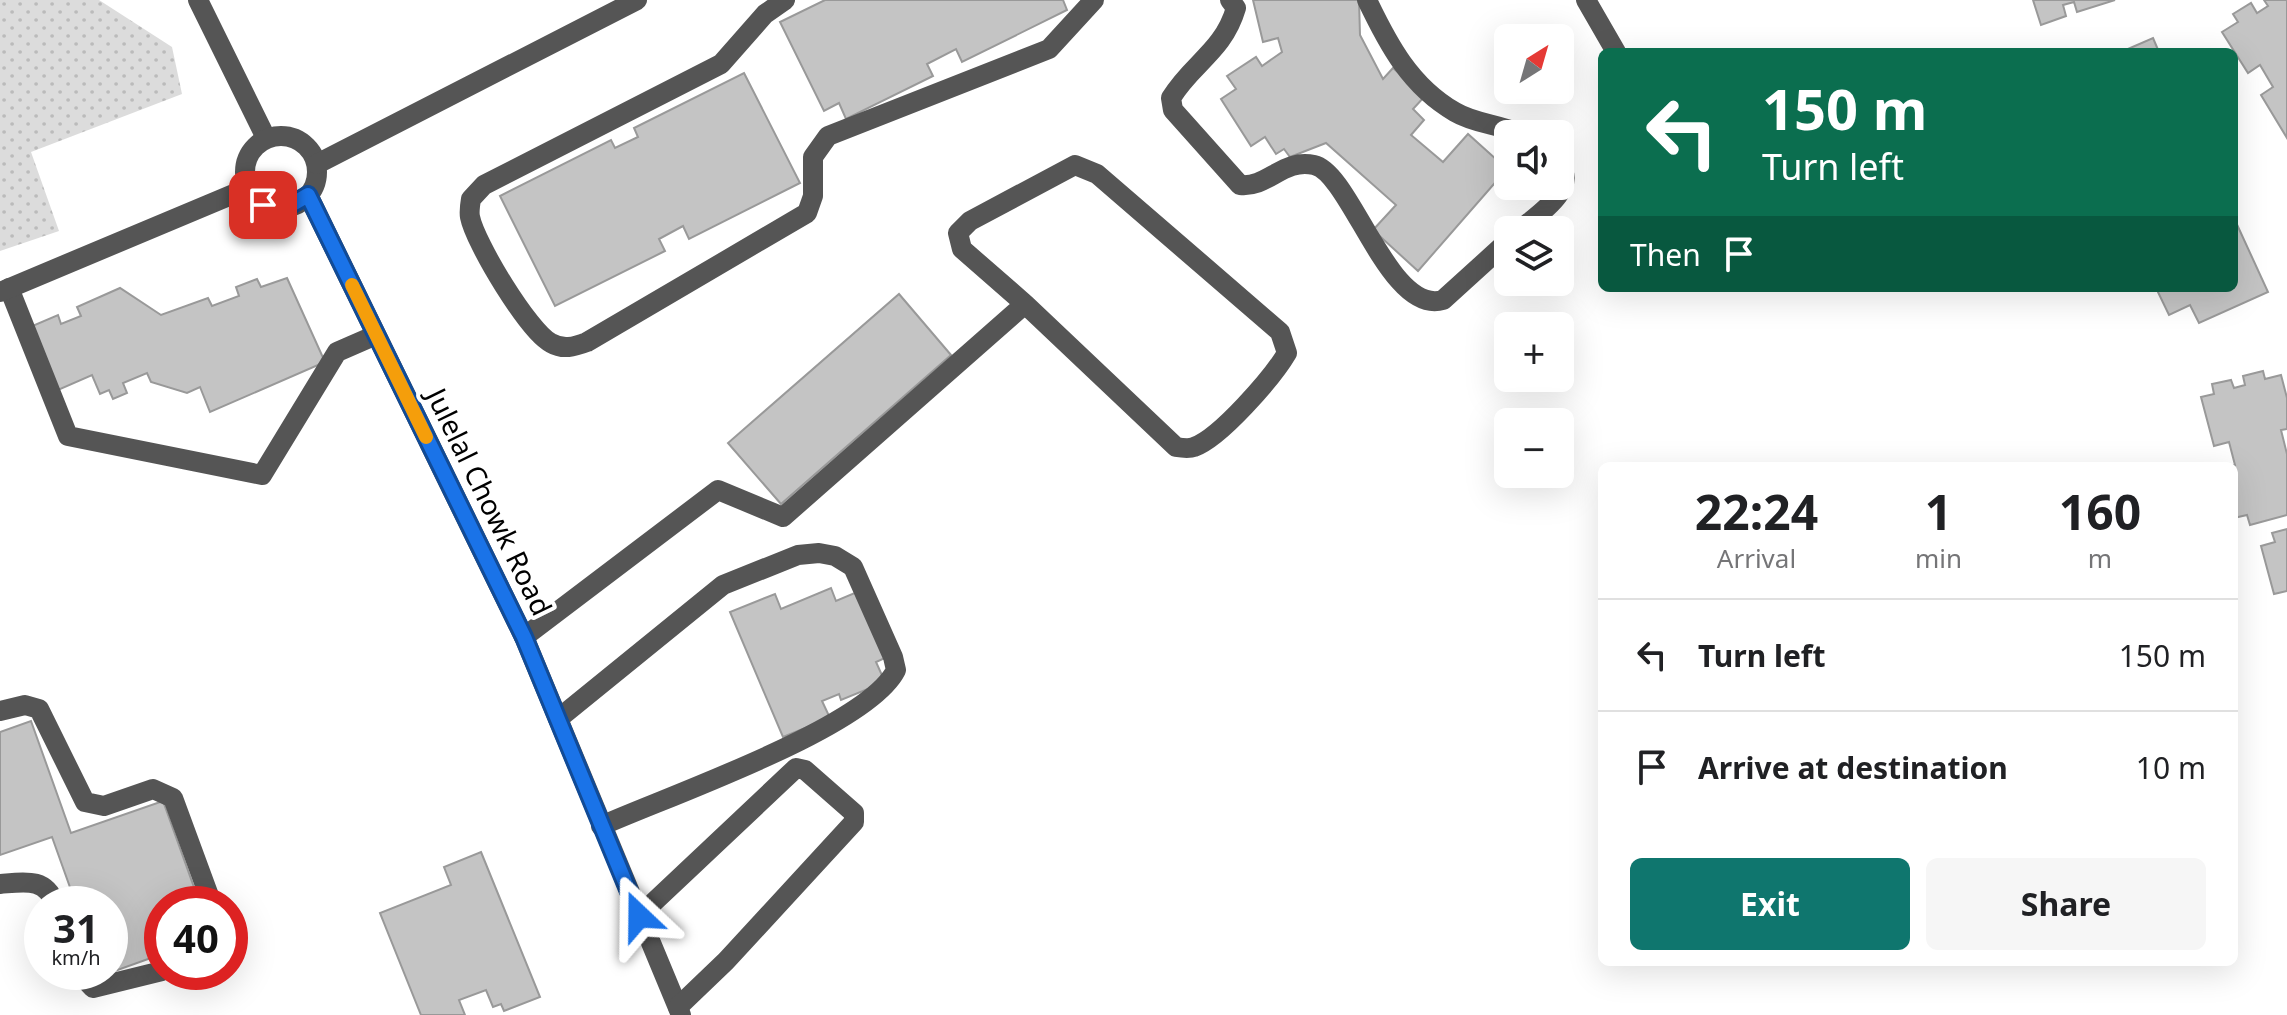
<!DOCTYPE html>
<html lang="en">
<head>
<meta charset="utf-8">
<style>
  :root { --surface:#fff; --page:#f6f6f6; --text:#202124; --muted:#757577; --line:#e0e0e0; --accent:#0f766e }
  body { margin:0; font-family:"Noto Sans",sans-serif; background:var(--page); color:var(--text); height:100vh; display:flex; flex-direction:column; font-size:30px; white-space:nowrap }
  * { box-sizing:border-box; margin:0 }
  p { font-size:26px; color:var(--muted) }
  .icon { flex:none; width:44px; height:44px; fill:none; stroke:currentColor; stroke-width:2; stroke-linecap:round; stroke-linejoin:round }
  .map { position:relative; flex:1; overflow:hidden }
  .sheet { position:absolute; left:1598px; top:462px; width:640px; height:504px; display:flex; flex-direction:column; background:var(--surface); border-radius:12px; box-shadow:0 8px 32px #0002 }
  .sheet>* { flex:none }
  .top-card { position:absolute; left:1598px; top:48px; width:640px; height:244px; border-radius:12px; box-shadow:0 8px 32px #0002; background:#0b6e4f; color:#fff; overflow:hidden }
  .needle { width:52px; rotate:37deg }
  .fabs { position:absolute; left:1494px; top:24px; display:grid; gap:16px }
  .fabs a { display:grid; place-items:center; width:80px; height:80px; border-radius:12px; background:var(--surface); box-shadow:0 8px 32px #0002; font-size:40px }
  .speed { position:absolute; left:24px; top:886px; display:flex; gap:16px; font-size:40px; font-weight:700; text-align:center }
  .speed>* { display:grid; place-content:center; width:104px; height:104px; border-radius:50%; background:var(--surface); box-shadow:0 8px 32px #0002; line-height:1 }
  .speed small { font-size:20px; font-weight:400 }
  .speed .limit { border:12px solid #d22; background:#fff; color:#111 }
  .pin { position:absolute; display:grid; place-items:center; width:68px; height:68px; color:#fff; margin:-34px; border-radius:16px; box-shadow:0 4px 12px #0006 }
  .me { position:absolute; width:88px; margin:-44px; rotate:337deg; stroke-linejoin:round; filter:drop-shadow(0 0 6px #0008) }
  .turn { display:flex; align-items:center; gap:28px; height:168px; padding:0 32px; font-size:36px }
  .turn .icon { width:104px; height:104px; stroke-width:2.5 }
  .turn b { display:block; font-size:56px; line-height:68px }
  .then { display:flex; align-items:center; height:76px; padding:0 32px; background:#0003; gap:16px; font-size:30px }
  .eta { display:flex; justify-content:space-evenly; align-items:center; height:136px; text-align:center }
  .eta b { font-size:48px; font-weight:700; line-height:56px }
  .action { display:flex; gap:16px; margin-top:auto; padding:16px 32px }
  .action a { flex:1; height:92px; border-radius:12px; background:var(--accent); color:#fff; font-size:32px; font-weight:700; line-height:92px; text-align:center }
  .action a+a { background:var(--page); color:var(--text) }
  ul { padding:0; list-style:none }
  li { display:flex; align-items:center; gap:24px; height:112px; padding:0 32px; border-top:2px solid var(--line) }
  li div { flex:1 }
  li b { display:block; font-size:30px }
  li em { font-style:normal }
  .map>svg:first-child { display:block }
  .park { fill:url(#park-dots) }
  .building { fill:#c4c4c4; stroke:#999; stroke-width:2 }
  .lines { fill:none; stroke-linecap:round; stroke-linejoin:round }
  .minor { stroke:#555; stroke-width:20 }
  .route-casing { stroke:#114b97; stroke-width:20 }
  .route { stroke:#1a73e8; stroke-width:14 }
  .slow { stroke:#f59e0b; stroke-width:14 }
  .labels { text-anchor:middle; stroke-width:8; stroke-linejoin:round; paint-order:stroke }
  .street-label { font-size:28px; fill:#000; stroke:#fff }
</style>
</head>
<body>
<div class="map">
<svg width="2287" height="1015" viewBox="0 0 2287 1015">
  <defs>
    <pattern id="park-dots" width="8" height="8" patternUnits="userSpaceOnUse" patternTransform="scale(2)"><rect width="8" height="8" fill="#dcdcdc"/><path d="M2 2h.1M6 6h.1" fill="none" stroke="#bbb" stroke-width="1.8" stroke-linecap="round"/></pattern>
  </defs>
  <rect width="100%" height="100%" fill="#fff"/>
  <polygon class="park" points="0,0 99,0 172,47 182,94 31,152 59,231 0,251"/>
  <g class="building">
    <polygon points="825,0 1063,0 1067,10 962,62 956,49 927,64 933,76 846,119 839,103 824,111 780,22"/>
    <polygon points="1253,0 1359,0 1360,35 1383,79 1393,68 1425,96 1413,109 1424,120 1411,135 1443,162 1468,134 1507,169 1418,271 1373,230 1396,205 1326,143 1290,157 1284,149 1276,154 1265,137 1251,146 1221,99 1236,89 1227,76 1256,57 1262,66 1282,52 1278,38 1263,42"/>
    <polygon points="2033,0 2115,0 2077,12 2074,2 2063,5 2066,16 2041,25"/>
    <polygon points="2264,0 2287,0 2287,138 2261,95 2273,87 2260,65 2248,73 2222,32 2238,22 2233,14 2251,3 2257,13 2268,6"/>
    <polygon points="2153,38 2159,52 2121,52"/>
    <polygon points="744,73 800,183 689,239 683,226 659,239 665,251 555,306 500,196 611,140 615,148 638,137 634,128"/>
    <polygon points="2234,218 2268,292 2199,323 2190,305 2169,315 2156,288 2234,288"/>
    <polygon points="287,278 325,362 210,412 200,387 187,393 151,382 147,373 123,383 127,393 113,399 109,390 100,394 92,375 58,390 30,327 58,315 61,324 81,316 77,307 120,288 161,315 208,298 212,306 239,296 236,287 257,279 261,287"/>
    <polygon points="899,294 951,355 781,504 728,443"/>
    <polygon points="2263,371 2265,379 2281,375 2287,398 2287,429 2281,430 2287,454 2287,515 2250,525 2247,515 2234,518 2234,466 2231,466 2235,465 2229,442 2214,446 2201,397 2214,394 2212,384 2231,380 2234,388 2245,385 2243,376"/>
    <polygon points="2287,529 2287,591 2274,594 2261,546 2275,542 2272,533"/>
    <polygon points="831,588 836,601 857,592 885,658 876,662 885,682 841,700 839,694 822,701 830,718 783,737 730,612 775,594 781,609"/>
    <polygon points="31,721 71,833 163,801 200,904 162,904 162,954 101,976 100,972 110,972 110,904 76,904 52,837 0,855 0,732"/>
    <polygon points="481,852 540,997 504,1011 501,1004 493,1007 486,990 459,1000 465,1015 421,1015 380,913 451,885 444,867"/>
  </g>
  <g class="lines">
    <g class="minor">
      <polyline points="198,0 266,138"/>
      <path d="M785,0l-20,14 -44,50 -237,121 -13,14c-1,6 -2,13 -1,18 5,26 59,115 81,126 12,7 23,4 36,-1l220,-129 6,-17v-39l15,-21 221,-87 45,-49"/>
      <path d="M1230,0l6,8c-13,44 -44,55 -65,90l2,12 67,75c28,3 43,-27 74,-20 37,8 75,151 129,135l65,-59"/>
      <path d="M1367,0c21,44 43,86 88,112 20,12 44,12 65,22"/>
      <polyline points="1586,0 1616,52"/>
      <circle cx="281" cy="172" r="36"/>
      <polyline points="317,164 637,0"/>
      <polyline points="308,195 524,637 681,1015"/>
      <path d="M1520,230c17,-15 58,-40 40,-65"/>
      <polyline points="9,288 68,436 262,475 337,352 376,335"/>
      <polyline points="0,292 248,188"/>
      <path d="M524,637l194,-147 65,27 242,-213 151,143c6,1 13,2 18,0 26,-9 79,-70 93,-94l-7,-21 -183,-158 -22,-9 -105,56 -12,12 4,16 63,55"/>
      <polyline points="0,711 25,705 39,709 85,802 104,806 153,789 173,798 212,904"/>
      <path d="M558,719l165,-134 75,-30 21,-2 16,3 18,11 40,90 3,13c-29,58 -231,127 -295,156"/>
      <path d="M0,884c24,-2 46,-7 55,20"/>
      <polyline points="639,916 796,768 805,770 854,813 854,822 726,961 678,1007"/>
      <polyline points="78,972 93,988 162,971"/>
    </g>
  </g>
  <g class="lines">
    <g class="route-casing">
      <polyline id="route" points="263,205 286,208 308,195 524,637 639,916"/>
    </g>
    <use href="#route" class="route"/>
    <polyline class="slow" points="352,285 426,437"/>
  </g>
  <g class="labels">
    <g class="street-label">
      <text transform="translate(489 502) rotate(64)" y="10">Julelal Chowk Road</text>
    </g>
  </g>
</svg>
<div class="fabs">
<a><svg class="needle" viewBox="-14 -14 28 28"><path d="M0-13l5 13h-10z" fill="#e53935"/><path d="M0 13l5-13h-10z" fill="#757577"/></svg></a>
<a><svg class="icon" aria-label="sound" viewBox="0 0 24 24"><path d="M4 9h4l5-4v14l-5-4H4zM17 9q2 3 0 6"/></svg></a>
<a><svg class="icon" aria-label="layers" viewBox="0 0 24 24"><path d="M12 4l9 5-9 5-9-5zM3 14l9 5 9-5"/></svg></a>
<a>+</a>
<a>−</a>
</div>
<div class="speed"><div>31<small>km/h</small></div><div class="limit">40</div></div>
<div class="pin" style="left:263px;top:205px;background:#d93025"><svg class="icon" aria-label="arrive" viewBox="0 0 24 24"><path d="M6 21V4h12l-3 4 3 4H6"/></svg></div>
<svg class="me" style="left:639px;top:916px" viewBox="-20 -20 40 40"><path d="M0-17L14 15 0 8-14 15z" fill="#1a73e8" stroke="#fff" stroke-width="4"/></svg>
<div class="top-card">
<div class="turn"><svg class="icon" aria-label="left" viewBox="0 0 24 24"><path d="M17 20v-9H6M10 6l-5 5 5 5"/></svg><div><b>150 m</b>Turn left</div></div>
<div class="then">Then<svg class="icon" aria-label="arrive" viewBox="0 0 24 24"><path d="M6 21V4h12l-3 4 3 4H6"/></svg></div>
</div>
<section class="sheet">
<div class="eta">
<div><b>22:24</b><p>Arrival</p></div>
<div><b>1</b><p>min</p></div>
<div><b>160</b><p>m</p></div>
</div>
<ul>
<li><svg class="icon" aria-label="left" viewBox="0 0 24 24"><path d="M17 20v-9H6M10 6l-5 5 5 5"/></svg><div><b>Turn left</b></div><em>150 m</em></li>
<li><svg class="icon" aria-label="arrive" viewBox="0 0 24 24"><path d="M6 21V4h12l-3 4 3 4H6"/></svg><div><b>Arrive at destination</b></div><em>10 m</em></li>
</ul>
<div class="action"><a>Exit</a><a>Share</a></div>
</section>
</div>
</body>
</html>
